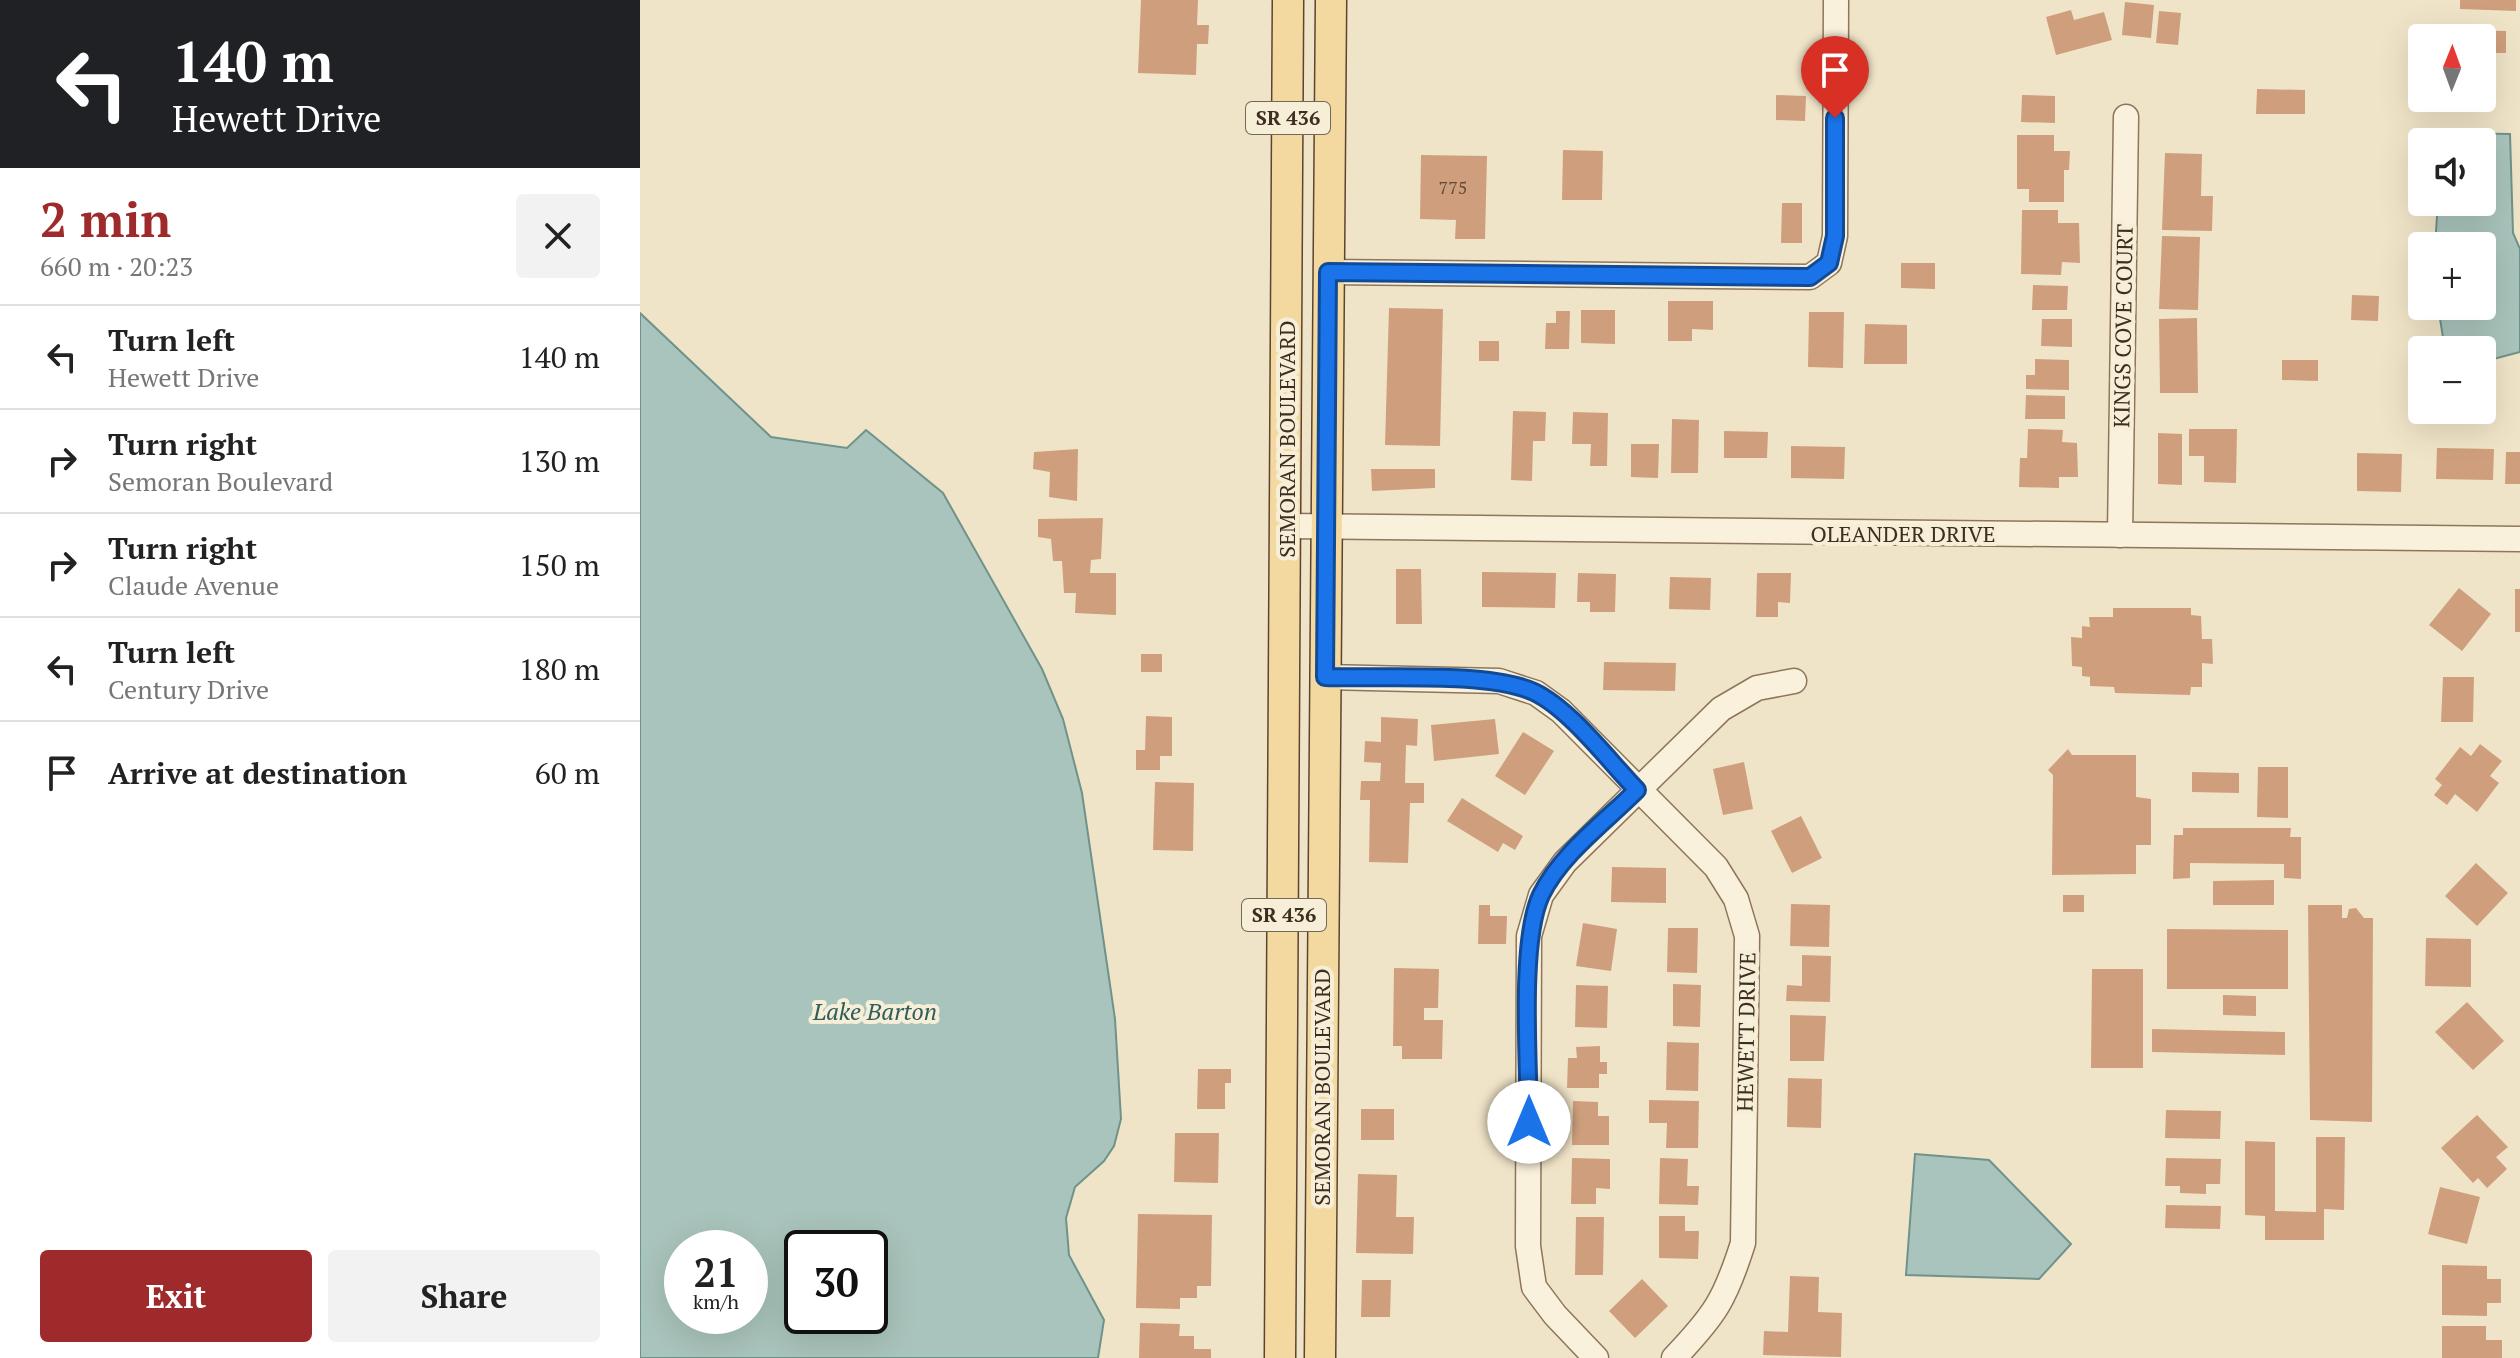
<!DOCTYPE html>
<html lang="en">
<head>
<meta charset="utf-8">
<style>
  :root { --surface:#fff; --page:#f2f2f2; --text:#222; --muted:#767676; --line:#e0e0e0; --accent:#9e2a2b }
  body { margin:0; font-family:"PT Serif",serif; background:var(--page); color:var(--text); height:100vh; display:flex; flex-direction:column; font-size:30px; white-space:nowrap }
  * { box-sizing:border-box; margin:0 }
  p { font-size:26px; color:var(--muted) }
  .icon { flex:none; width:44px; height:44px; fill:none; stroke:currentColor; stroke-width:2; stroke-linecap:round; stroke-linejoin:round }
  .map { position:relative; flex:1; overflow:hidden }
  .sheet { display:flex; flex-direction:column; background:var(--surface); width:640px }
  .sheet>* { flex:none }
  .top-card { background:#202124; color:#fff; overflow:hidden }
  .needle { width:52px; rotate:1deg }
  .controls { position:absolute; left:1768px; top:24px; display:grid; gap:16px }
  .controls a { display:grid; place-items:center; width:88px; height:88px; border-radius:8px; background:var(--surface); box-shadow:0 8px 32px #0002; font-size:40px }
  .speed { position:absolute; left:24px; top:1230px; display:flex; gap:16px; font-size:40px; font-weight:700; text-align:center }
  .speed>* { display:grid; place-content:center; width:104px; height:104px; border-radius:50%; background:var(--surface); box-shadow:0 8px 32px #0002; line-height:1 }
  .speed small { font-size:20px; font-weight:400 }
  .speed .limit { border:4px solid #111; border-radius:12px; background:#fff; color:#111 }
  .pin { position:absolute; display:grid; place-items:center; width:68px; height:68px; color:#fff; margin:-82px -34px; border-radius:50% 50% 50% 0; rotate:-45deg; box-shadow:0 0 8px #0007 }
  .pin .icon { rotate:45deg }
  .me { position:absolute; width:88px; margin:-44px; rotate:0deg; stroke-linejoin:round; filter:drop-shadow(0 0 6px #0008) }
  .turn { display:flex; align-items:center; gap:28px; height:168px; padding:0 40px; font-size:36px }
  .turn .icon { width:104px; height:104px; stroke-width:2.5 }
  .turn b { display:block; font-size:56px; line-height:68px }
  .round { display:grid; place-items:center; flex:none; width:84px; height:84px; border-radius:8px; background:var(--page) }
  .headline { display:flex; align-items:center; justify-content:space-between; height:136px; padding:0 40px }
  h1 { font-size:48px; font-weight:700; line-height:60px; color:var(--accent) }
  .cta { display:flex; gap:16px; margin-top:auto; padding:16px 40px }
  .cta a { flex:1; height:92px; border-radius:8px; background:var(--accent); color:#fff; font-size:32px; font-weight:700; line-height:92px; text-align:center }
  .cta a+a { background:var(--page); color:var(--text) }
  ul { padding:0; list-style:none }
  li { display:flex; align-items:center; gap:24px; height:104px; padding:0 40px; border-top:2px solid var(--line) }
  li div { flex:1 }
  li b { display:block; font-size:30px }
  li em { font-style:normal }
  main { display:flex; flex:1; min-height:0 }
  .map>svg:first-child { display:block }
  .water { fill:#a9c4bc; stroke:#6f938a; stroke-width:2; fill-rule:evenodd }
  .building { fill:#cf9f7d }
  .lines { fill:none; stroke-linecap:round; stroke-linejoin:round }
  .minor-casing { stroke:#8d765c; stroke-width:27 }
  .major-casing { stroke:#5b4430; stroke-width:33 }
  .minor { stroke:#faf1dc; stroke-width:24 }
  .major { stroke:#f3d9a0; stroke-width:30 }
  .route-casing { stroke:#114b97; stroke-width:20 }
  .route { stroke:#1a73e8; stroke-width:14 }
  .labels { text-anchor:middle; stroke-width:8; stroke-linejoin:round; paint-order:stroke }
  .number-label { font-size:18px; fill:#624a37 }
  .shield { fill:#f7eed8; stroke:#756857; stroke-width:2 }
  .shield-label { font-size:20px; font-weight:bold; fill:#3d2e20 }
  .street-label { font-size:22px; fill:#3d2e20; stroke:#f7eed8 }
  .water-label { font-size:24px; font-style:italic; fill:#2f5d5a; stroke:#f7eed8 }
</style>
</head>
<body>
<main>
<section class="sheet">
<div class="top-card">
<div class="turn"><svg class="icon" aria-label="left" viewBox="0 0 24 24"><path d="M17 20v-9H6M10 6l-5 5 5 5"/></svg><div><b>140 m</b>Hewett Drive</div></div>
</div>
<div class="headline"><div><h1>2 min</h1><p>660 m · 20:23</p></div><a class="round"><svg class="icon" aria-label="close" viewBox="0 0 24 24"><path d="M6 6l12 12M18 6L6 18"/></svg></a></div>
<ul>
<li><svg class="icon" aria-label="left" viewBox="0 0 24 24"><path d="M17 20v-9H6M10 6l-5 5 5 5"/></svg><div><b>Turn left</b><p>Hewett Drive</p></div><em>140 m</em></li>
<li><svg class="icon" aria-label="right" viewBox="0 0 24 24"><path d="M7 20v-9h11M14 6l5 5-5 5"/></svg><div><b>Turn right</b><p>Semoran Boulevard</p></div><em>130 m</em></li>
<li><svg class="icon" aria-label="right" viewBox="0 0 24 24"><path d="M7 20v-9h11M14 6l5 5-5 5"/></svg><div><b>Turn right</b><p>Claude Avenue</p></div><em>150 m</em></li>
<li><svg class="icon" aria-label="left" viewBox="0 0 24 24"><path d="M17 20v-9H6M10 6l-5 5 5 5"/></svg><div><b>Turn left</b><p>Century Drive</p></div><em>180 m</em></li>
<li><svg class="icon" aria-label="arrive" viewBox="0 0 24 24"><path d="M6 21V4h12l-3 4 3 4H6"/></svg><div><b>Arrive at destination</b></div><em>60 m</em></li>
</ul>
<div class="cta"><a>Exit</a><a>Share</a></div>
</section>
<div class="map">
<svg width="1880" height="1358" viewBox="0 0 1880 1358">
  <rect width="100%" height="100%" fill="#f0e4c8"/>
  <g class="water">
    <polygon points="1816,133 1870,134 1873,233 1880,249 1880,352 1846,361 1842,361 1842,350 1805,350 1798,306 1842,306 1842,246 1795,246 1798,202 1842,202 1842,142 1808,142"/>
    <path d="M0,313l131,124 76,11 19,-18 77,63 99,176 21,50 19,74 33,226 6,100 -7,27 -10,15 -29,26 -9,31 3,37 35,65 -6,38h-458zM42,1248h68v68h-68zM162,1248h68v68h-68z"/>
    <polygon points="1275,1154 1349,1160 1431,1244 1399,1279 1266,1275"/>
  </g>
  <g class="building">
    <polygon points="501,0 558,0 557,25 569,25 568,44 557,44 556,75 498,73"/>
    <polygon points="1820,0 1876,0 1876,11 1820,9"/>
    <polygon points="1485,2 1514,5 1511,38 1482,35"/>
    <polygon points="1431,10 1434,20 1464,12 1472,40 1416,55 1406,17"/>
    <polygon points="1519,11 1541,13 1538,45 1516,43"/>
    <polygon points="1817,30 1866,31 1866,53 1854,53 1853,92 1842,92 1842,38 1816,38"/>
    <polygon points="1617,89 1665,90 1665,114 1616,114"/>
    <polygon points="1136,95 1166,96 1165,121 1136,120"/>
    <polygon points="1382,95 1415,96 1415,123 1381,122"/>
    <polygon points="1377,135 1414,135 1414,151 1430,151 1429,170 1424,170 1424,202 1389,202 1389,189 1377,189"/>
    <polygon points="923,150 963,151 962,200 922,200"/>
    <polygon points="1525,153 1562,154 1561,196 1573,196 1572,231 1522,230"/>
    <polygon points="781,155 847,156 845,239 815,239 816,220 780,219"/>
    <polygon points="1142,203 1162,203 1162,243 1141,243"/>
    <polygon points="1382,210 1418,210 1418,223 1439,223 1440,263 1422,262 1421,275 1381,274"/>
    <polygon points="1522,236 1560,237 1558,310 1519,309"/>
    <polygon points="1261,263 1295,263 1295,289 1261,288"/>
    <polygon points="1393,285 1428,286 1427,310 1392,310"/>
    <polygon points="1712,295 1739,296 1738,321 1711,320"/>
    <polygon points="1028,301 1073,301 1073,330 1052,329 1052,341 1028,341"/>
    <polygon points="749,308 803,309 800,446 745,445"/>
    <polygon points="941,310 975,310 975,344 941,343"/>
    <polygon points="916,311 930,311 929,349 905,349 906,323 916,323"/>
    <polygon points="1169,312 1204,312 1203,368 1168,367"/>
    <polygon points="1557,318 1558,393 1520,393 1519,319"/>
    <polygon points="1402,319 1432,319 1432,347 1401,346"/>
    <polygon points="1225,324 1267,325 1267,364 1224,364"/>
    <rect x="839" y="341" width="20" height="20"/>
    <polygon points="1395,359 1429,360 1429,390 1386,389 1386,375 1395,375"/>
    <polygon points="1642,360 1678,360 1678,381 1642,380"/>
    <polygon points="1386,395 1425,396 1425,419 1385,419"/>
    <polygon points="873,411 906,412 905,441 893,441 892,481 871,480"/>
    <polygon points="933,412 968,413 967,466 950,466 951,444 932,444"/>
    <polygon points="1032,419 1059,420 1058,473 1031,473"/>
    <polygon points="1388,429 1423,430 1422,442 1437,443 1438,477 1419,477 1419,488 1379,487 1380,458 1387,458"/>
    <polygon points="1549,429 1597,429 1596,483 1564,482 1564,456 1549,456"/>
    <polygon points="1084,431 1128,432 1127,458 1084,458"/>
    <polygon points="1518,433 1542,434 1542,485 1518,484"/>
    <polygon points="991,444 1019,444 1018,478 991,477"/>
    <polygon points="1151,446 1205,447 1204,479 1151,478"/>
    <polygon points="1797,448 1854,449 1853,480 1796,479"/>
    <polygon points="438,449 437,501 409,497 410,472 393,469 394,452"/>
    <polygon points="1866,452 1880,452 1880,484 1865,484"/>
    <polygon points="1717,453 1762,454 1761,492 1717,491"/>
    <polygon points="731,469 795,469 795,488 732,491"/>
    <polygon points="463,518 461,559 451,560 450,573 476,573 476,615 435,613 436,593 424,593 422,561 413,561 411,539 398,537 398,519"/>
    <polygon points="756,569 781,569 782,624 756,624"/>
    <polygon points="842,572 916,573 915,608 842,607"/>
    <polygon points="938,573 976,574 975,612 950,612 950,602 937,602"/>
    <polygon points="1117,573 1151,573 1150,603 1138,602 1138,617 1116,617"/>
    <polygon points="1030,577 1071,578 1070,610 1029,609"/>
    <polygon points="1819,588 1851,614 1822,651 1789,625"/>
    <rect x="1875" y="589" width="5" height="43"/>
    <polygon points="1473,608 1551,608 1551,615 1561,616 1562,639 1572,639 1573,664 1562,663 1562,687 1551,687 1550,695 1475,693 1474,687 1450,686 1450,677 1442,676 1442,667 1432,666 1431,637 1442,638 1442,626 1450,627 1449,617 1473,617"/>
    <rect x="501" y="654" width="21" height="18"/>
    <polygon points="964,662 1036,663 1035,691 963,690"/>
    <polygon points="1803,677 1834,677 1833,722 1801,722"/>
    <polygon points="506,716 532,717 532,756 520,756 520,770 496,770 496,750 505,750"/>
    <polygon points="741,717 778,719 777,746 766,745 765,783 784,783 784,803 770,803 768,863 729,862 730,800 720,800 721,781 740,781 741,763 724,762 725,741 741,742"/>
    <polygon points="855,719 859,754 794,761 791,725"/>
    <polygon points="883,732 914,751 885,795 855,776"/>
    <polygon points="1840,744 1862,761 1850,776 1859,783 1837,812 1815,794 1807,805 1794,795 1802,785 1795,779 1820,747 1831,756"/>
    <polygon points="1428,749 1432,755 1496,755 1496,797 1511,799 1511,845 1496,845 1496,874 1412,875 1413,775 1408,770"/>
    <polygon points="1104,762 1113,809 1083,815 1073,769"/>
    <polygon points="1618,767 1648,767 1648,818 1617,817"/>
    <polygon points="1552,772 1599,773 1599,793 1552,792"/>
    <polygon points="515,782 554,783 553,851 513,850"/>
    <polygon points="822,798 883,836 875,850 863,843 858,852 807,821"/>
    <polygon points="1161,816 1182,858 1152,873 1131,831"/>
    <polygon points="1543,828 1651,828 1650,837 1661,837 1661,879 1644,878 1644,864 1550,863 1550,878 1533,879 1534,835 1543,835"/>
    <polygon points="1836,863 1868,893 1837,926 1805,896"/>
    <polygon points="972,867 1026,868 1026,903 971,902"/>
    <polygon points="1634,880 1634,905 1573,905 1573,881"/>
    <rect x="1423" y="895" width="21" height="17"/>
    <polygon points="1151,904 1190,905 1189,947 1150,946"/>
    <polygon points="839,905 850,905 850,916 867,916 866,944 838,944"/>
    <polygon points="1668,905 1702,905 1702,918 1707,918 1709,909 1716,908 1724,918 1733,918 1732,1122 1670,1120"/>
    <polygon points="943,923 977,929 971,971 936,966"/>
    <polygon points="1028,928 1058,928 1057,973 1027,972"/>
    <polygon points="1527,929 1648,930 1648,989 1527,989"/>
    <polygon points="1786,938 1831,939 1831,987 1785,986"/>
    <polygon points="1162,955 1191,956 1190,1002 1146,1001 1147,985 1162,986"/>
    <polygon points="754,968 799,969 798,1008 784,1008 784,1020 803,1020 802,1059 762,1059 762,1046 753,1046"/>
    <polygon points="1452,969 1503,969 1503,1068 1451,1068"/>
    <polygon points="1033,984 1061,985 1060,1027 1033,1026"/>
    <polygon points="936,985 968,986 967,1028 935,1027"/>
    <polygon points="1583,995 1616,996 1616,1016 1583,1015"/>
    <polygon points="1827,1002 1864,1041 1833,1070 1795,1032"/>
    <polygon points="1150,1015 1186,1016 1184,1061 1150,1061"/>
    <polygon points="1512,1029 1645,1032 1645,1055 1512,1052"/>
    <polygon points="1027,1042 1059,1043 1058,1091 1026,1090"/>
    <polygon points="960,1046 960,1062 967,1062 967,1074 959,1074 959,1088 927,1088 928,1058 937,1058 936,1047"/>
    <polygon points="558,1069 591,1069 591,1083 585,1083 585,1109 557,1109"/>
    <polygon points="1148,1078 1182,1079 1181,1128 1147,1127"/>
    <polygon points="1009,1100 1059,1101 1058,1148 1026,1148 1027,1123 1009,1123"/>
    <polygon points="933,1101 958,1102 958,1116 969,1116 969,1145 932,1145"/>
    <rect x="721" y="1109" width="33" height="31"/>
    <polygon points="1526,1110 1581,1111 1580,1139 1525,1138"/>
    <polygon points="1837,1115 1868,1147 1856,1157 1867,1169 1847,1188 1838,1178 1833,1183 1801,1148"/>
    <polygon points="535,1133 579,1133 578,1183 534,1182"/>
    <polygon points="1676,1137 1705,1137 1704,1210 1684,1209 1684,1240 1625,1240 1625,1216 1605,1215 1605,1141 1635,1142 1635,1211 1676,1212"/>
    <polygon points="932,1158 970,1159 970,1189 956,1188 956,1204 931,1204"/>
    <polygon points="1020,1158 1048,1159 1047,1186 1059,1186 1058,1205 1019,1204"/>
    <polygon points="1526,1158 1581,1159 1580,1184 1566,1184 1566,1194 1540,1193 1540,1186 1525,1186"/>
    <polygon points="718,1174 757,1175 756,1217 774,1217 773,1254 716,1253"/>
    <polygon points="1800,1187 1840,1197 1827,1244 1788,1234"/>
    <polygon points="1526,1205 1581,1206 1580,1229 1525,1228"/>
    <polygon points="498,1214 572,1215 571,1286 557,1286 557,1298 540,1298 540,1309 496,1308"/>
    <polygon points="1019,1216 1045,1216 1045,1231 1059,1231 1058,1259 1019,1258"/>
    <polygon points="936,1217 964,1217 963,1275 935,1275"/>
    <polygon points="1802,1265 1847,1266 1847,1279 1861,1279 1861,1303 1847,1303 1847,1316 1802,1315"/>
    <polygon points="1150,1276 1179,1277 1178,1312 1202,1313 1201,1357 1123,1355 1124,1331 1148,1332"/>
    <polygon points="1002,1279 1028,1306 995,1338 969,1311"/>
    <polygon points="722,1280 751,1280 750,1317 721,1317"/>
    <polygon points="500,1323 540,1324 539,1336 554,1336 554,1349 571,1349 571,1358 499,1358"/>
    <polygon points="1802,1326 1846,1326 1846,1340 1862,1340 1862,1358 1802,1358"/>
  </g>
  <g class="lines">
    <g class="minor-casing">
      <g id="minor">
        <polyline points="688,272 1170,277 1189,263 1195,236 1196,0"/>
        <polyline points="647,526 1880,539"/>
        <polyline points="1480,535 1486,117"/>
        <path d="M685,677l174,4 37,12 25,18 155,156 20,32 11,37 -4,307c-18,57 -28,72 -69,115"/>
        <polyline points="956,1358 915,1315 894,1287 888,1246 889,936 901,895 925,862 1081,709 1117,688 1154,681"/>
      </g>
    </g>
    <g class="major-casing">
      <g id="major">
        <polyline points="640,1358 648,0"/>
        <polyline points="680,1358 691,0"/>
      </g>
    </g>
    <use href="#minor" class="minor"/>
    <use href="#major" class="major"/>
  </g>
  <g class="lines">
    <g class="route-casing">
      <path id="route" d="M889,1122c0,-56 -10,-180 12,-227 20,-41 64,-73 96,-105 -28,-29 -67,-81 -103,-98 -46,-21 -154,-13 -209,-15l3,-405 482,5 19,-14 6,-27v-118"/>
    </g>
    <use href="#route" class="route"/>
  </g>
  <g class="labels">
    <g class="number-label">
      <text x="813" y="194">775</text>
    </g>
    <g class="shield">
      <rect x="606" y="102" width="84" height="32" rx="6"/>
      <rect x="602" y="899" width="84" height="32" rx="6"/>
    </g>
    <g class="shield-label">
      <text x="648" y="125">SR 436</text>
      <text x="644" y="922">SR 436</text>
    </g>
    <g class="street-label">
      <text transform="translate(1483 326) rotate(-89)" y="8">KINGS COVE COURT</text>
      <text transform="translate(647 439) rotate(-90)" y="8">SEMORAN BOULEVARD</text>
      <text x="1263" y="542">OLEANDER DRIVE</text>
      <text transform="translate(1106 1032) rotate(-89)" y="8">HEWETT DRIVE</text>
      <text transform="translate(682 1087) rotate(-90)" y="8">SEMORAN BOULEVARD</text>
    </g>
    <g class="water-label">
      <text x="235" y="1020">Lake Barton</text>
    </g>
  </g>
</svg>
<div class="controls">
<a><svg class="needle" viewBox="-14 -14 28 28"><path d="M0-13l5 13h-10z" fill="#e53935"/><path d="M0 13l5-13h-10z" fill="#767676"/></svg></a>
<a><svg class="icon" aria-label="sound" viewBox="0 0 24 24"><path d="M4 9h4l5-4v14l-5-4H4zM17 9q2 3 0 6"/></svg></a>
<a>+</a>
<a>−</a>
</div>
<div class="speed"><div>21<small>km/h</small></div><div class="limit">30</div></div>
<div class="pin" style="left:1195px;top:118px;background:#d93025"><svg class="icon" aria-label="arrive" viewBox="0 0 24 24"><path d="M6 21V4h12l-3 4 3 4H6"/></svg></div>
<svg class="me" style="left:889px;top:1122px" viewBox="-20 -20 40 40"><circle r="19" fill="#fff"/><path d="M0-13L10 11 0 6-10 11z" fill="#1a73e8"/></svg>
</div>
</main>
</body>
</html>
